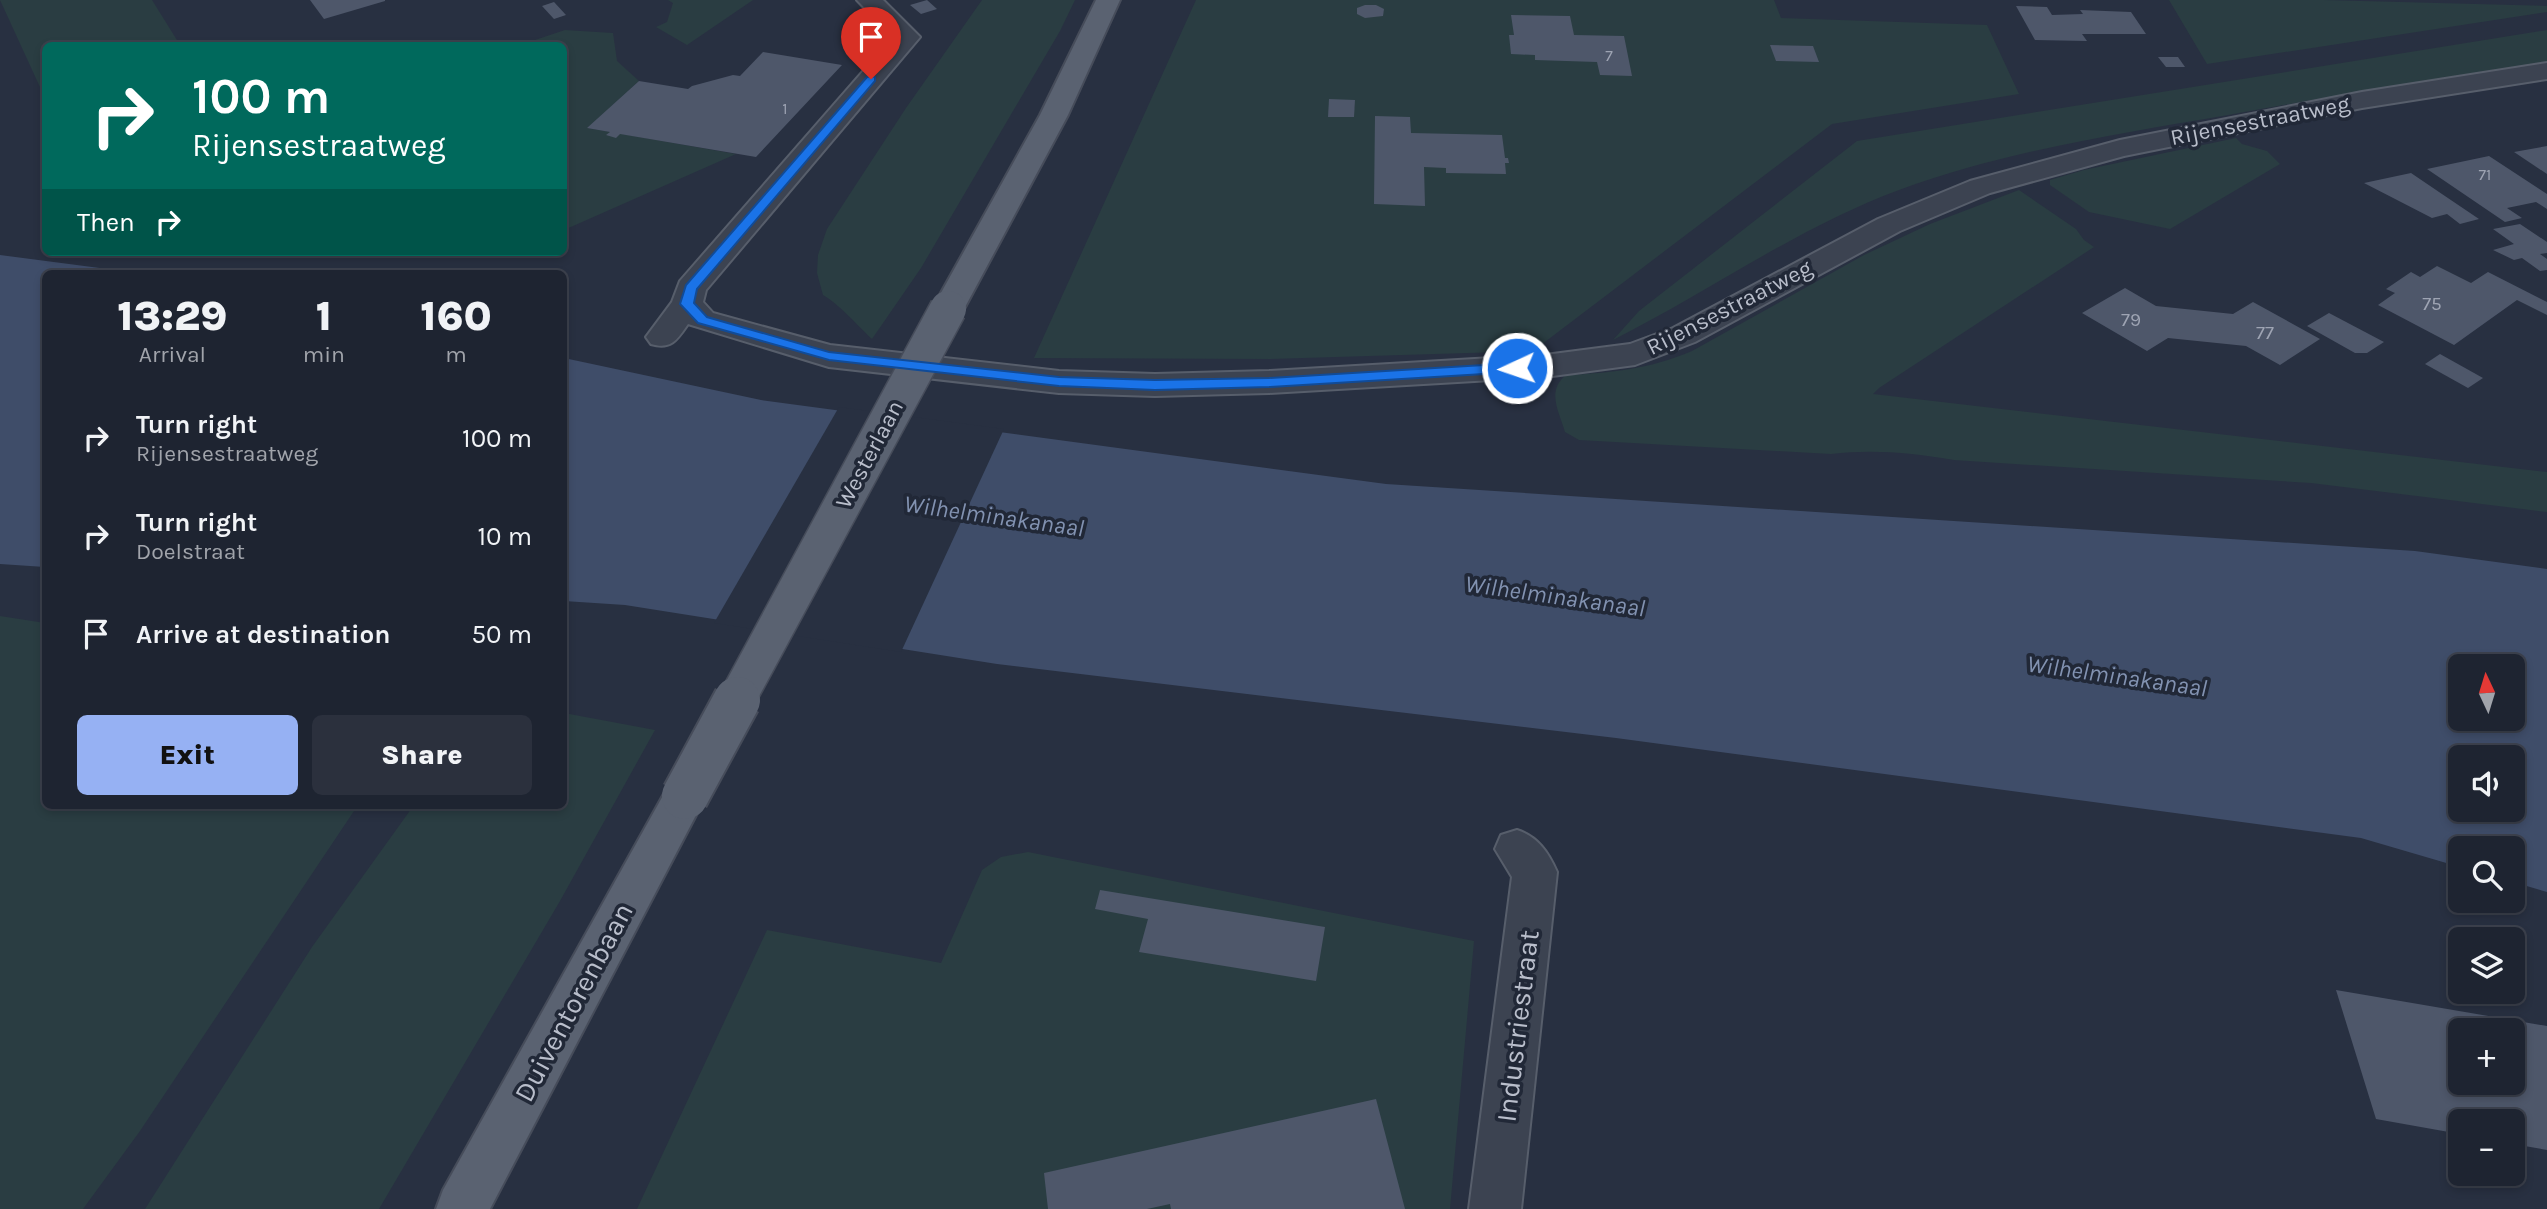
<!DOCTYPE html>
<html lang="en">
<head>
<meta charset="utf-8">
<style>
  :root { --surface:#1e2431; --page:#2b303d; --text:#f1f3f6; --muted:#a1a4ab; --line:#3c414d; --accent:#96b1f3 }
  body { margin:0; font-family:Karla,sans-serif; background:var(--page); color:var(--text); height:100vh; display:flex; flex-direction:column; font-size:26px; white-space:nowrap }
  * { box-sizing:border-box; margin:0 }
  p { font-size:23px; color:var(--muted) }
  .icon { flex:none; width:38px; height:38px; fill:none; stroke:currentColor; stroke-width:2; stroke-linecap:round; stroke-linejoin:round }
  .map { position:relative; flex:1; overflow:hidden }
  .panel { position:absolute; left:42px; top:270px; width:525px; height:539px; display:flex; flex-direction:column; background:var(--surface); border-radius:10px; box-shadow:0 4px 10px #0003,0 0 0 2px var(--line) }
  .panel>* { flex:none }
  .banner { position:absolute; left:42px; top:42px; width:525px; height:214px; border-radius:10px; box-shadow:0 4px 10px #0003,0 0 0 2px var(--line); background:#00695c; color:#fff; overflow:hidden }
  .needle { width:46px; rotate:356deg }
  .fabs { position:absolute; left:2448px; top:654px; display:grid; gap:14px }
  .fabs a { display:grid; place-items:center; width:77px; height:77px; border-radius:10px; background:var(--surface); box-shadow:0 4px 10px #0003,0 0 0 2px var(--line); font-size:35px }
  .pin { position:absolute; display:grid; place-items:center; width:60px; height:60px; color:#fff; margin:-72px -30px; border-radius:50% 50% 50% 0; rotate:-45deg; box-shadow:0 0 7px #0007 }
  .pin .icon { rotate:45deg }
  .me { position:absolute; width:77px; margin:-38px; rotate:267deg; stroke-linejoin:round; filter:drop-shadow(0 0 5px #0008) }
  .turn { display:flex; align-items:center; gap:24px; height:147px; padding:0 35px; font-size:32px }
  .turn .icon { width:91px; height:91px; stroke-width:2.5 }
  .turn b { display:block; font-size:49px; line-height:60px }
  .then { display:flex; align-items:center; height:66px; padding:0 35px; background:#0003; gap:14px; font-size:26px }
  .eta { display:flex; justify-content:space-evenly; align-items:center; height:119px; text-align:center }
  .eta b { font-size:42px; font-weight:800; line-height:49px }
  .cta { display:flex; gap:14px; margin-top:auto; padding:14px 35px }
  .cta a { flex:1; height:80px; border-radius:10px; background:var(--accent); color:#111; font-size:28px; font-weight:800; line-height:80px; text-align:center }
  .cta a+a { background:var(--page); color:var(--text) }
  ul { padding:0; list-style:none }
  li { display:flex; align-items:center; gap:21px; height:98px; padding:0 35px }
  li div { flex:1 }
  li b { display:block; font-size:26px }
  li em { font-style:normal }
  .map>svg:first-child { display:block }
  .green { fill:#2a3d42 }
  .water { fill:#3f4d69; fill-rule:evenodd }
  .pier { fill:#283041 }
  .building { fill:#4e576a; fill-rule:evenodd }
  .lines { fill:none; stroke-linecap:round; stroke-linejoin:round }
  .street-casing { stroke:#575e6b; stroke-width:4 }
  .primary-casing { stroke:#464c5a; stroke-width:4 }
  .street { fill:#3c4351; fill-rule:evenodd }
  .primary { fill:#5a6271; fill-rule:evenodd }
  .primary-bridge-far1-casing { stroke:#464c5a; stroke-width:39; stroke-linecap:butt }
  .primary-bridge-casing { stroke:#464c5a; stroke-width:50; stroke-linecap:butt }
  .primary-bridge-far1 { stroke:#5a6271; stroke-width:36 }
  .primary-bridge { stroke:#5a6271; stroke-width:46 }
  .route { fill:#1a73e8; stroke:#114b97; stroke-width:2 }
  .labels { text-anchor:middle; stroke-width:7; stroke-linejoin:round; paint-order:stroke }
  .far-number-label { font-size:16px; fill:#9ea4b3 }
  .number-label { font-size:19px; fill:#9ea4b3 }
  .street-label { font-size:23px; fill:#b9becb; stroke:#212837 }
  .water-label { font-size:24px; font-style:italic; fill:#8292b1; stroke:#212837 }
  .near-street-label { font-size:28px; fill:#b9becb; stroke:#212837 }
</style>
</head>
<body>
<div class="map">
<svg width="2547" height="1209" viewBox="0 0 2547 1209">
  <rect width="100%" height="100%" fill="#283041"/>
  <g class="green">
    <polygon points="0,0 152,0 180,45 46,46 45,98"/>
    <polygon points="668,0 753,0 687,45 656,27 667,22 673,3"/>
    <path d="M982,0h93l-15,31 -139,237 -49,71c-14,-13 -34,-36 -49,-44l-6,-22 1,-18 9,-26 79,-121z"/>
    <polygon points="1196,0 1774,0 1781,18 1987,25 2019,94 1832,124 1533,351 1269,359 1034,358"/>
    <polygon points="2169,0 2324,0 2547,6 2547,12 2207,64"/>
    <polygon points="565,30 613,33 617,61 639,81 588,128 736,154 564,230 564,46 517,46"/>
    <path d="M2547,30v32c-107,15 -212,34 -319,53 -110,19 -223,36 -329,75 -102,38 -189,101 -286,150l26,-29 218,-170z"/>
    <polygon points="2236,138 2242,144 2267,151 2280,164 2170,229 2089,212 2050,185 2050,180 2084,170"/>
    <path d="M2019,190l57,39 8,11 10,7 -215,141 -6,6 674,78v40l-236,-29 -357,-23c-41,-7 -81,-11 -123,-6l-252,-14 -14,-8c-6,-21 -19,-41 1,-57 45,-2 84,-6 126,-24l172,-96 66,-31z"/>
    <polygon points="0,616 45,623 46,805 358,805 140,1131 83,1209 0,1209"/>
    <polygon points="564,713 655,730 560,901 379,1209 145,1209 312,947 414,805 564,805"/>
    <polygon points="1028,852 1474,941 1450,1209 637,1209 767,930 941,963 982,870 1001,857"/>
  </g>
  <g class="water">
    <polygon points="0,255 138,273 46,273 45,567 0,564"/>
    <path d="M564,358l197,42 625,84 1029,67 132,18v323l-34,-10v-33h-53v18l-99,-29 -745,-100 -619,-74 -372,-59 -61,-4zM2460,667h53v52h-53zM2460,758h53v52h-53z"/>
  </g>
  <polygon class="pier" points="839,407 1004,429 901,652 714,623"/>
  <g class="building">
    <polygon points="310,0 385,0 385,1 324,19"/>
    <polygon points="927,0 937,9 921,14 910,5"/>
    <polygon points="554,2 566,15 554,19 542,6"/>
    <polygon points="1365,5 1376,5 1384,9 1383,16 1365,18 1357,14 1357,8"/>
    <polygon points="2016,6 2047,7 2052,15 2083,14 2080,10 2131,12 2146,34 2082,34 2087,41 2035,40"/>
    <polygon points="1511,15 1570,16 1574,35 1624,36 1632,76 1600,75 1597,62 1535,60 1535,55 1511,54 1509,35 1514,35"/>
    <polygon points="1770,45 1813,46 1819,62 1776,61"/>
    <polygon points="763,52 842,65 756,157 620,134 616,138 606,135 610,132 587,128 639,81 688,89 692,86 733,75 740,76"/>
    <polygon points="2158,57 2178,57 2185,67 2166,67"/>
    <polygon points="1329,99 1355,100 1354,117 1328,117"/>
    <polygon points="1375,116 1410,117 1411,133 1502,135 1505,158 1508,158 1509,163 1505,163 1506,174 1446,173 1446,168 1424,167 1425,206 1374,204"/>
    <polygon points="2547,146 2547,174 2514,152"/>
    <polygon points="2489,156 2547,194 2547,209 2536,202 2507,208 2522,218 2505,222 2427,169"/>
    <polygon points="2411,173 2439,192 2479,219 2460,224 2447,214 2432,218 2364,183"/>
    <polygon points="2520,224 2547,242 2547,253 2540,254 2547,259 2547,270 2540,271 2522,258 2514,260 2493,250 2514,244 2493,229"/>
    <polygon points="2437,266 2471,283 2488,272 2547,302 2547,315 2517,300 2454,345 2378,305 2395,293 2386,289 2411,272 2420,277"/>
    <polygon points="2125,288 2156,306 2233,314 2253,302 2320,339 2280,365 2246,346 2168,338 2147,351 2082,313"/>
    <polygon points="2329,313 2384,342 2367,353 2355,353 2307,326"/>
    <polygon points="2440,354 2483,378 2468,388 2425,364"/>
    <polygon points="1100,890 1325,927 1316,981 1139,952 1148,919 1095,909"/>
    <path d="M2336,990l211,36v124l-34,-6v-22h-53v12l-84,-15zM2460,1031h53v52h-53z"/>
    <polygon points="1376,1099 1405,1209 1171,1209 1170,1204 1147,1209 1048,1209 1044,1173"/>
  </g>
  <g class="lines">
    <g class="street-casing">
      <g id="street">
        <path d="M857,0h26l37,37 -214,253 -3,12 10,11 117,32 229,26 96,3 114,-3 276,-16 85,-11 43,-16 205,-109 92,-38 150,-41 242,-48 185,-29v16l-185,29 -238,48 -134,37 -90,38 -205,111 -60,23 -90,12 -276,16 -114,3 -96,-3 -230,-26 -141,-43c-11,16 -17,26 -37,20l-5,-7 26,-35 8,-21 213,-244z"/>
        <path d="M1517,830c21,7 31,22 40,42l-36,337h-52l43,-332 -17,-28 6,-14z"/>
      </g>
    </g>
    <g class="primary-casing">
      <g id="primary">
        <polygon points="1096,0 1120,0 1068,115 964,309 959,316 948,319 937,316 932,309 1040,115"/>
        <polygon points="685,778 700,783 706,796 490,1209 436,1209 443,1190 670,783"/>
      </g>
    </g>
    <use href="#street" class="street"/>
    <use href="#primary" class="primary"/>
    <g class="primary-bridge-far1-casing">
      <polyline id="primary-bridge-far1" points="736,701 948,309"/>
    </g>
    <g class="primary-bridge-casing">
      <polyline id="primary-bridge" points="685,796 737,700"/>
    </g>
    <use href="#primary-bridge-far1" class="primary-bridge-far1"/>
    <use href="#primary-bridge" class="primary-bridge"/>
  </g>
  <polygon class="route" points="871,76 875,77 875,81 697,289 694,303 707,317 829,352 1059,377 1155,380 1269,378 1517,363 1524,368 1517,372 1269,387 1155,390 1059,386 829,360 698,323 680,304 686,285 867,77"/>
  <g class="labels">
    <g class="far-number-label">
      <text x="1609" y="61">7</text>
      <text x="785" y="114">1</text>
      <text x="2485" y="180">71</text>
    </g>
    <g class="number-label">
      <text x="2432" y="310">75</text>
      <text x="2131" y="326">79</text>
      <text x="2265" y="339">77</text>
    </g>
    <g class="street-label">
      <text transform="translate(2260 120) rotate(-11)" y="8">Rijensestraatweg</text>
      <text transform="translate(1729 307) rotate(-27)" y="8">Rijensestraatweg</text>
      <text transform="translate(869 454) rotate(-62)" y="8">Westerlaan</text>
    </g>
    <g class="water-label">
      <text transform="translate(994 516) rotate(8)" y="8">Wilhelminakanaal</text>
      <text transform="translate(1555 596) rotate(8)" y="8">Wilhelminakanaal</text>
      <text transform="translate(2117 676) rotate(8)" y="8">Wilhelminakanaal</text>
    </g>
    <g class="near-street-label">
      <text transform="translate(573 1002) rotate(-62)" y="10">Duiventorenbaan</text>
      <text transform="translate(1517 1026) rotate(-83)" y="10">Industriestraat</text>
    </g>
  </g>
</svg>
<div class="fabs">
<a><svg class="needle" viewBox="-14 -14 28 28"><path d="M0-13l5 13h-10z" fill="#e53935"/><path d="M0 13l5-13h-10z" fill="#a1a4ab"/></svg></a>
<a><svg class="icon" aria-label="sound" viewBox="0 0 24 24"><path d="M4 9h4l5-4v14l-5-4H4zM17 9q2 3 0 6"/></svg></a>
<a><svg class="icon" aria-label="search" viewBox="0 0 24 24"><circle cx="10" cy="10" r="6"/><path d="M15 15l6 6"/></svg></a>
<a><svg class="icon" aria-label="layers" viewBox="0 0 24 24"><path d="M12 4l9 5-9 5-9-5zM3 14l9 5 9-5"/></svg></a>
<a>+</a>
<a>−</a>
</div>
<div class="pin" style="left:871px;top:79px;background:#d93025"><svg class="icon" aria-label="arrive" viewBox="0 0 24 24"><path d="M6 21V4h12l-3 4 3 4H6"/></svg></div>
<svg class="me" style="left:1517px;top:368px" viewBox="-20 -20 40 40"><circle r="17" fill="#1a73e8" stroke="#fff" stroke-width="3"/><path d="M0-11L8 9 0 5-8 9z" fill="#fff"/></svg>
<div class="banner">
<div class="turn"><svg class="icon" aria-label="right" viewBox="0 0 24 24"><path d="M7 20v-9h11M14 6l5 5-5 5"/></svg><div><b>100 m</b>Rijensestraatweg</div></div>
<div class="then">Then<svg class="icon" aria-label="right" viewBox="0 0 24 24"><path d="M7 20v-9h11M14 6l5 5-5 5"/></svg></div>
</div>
<section class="panel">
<div class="eta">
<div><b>13:29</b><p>Arrival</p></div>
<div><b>1</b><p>min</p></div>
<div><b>160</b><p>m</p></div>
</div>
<ul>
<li><svg class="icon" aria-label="right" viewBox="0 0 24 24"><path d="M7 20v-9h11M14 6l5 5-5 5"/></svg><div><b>Turn right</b><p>Rijensestraatweg</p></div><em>100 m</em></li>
<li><svg class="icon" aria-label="right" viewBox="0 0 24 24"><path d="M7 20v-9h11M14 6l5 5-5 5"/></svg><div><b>Turn right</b><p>Doelstraat</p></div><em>10 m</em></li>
<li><svg class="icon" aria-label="arrive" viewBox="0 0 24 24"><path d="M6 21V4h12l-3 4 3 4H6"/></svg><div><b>Arrive at destination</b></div><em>50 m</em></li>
</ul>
<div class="cta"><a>Exit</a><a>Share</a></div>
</section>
</div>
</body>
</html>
